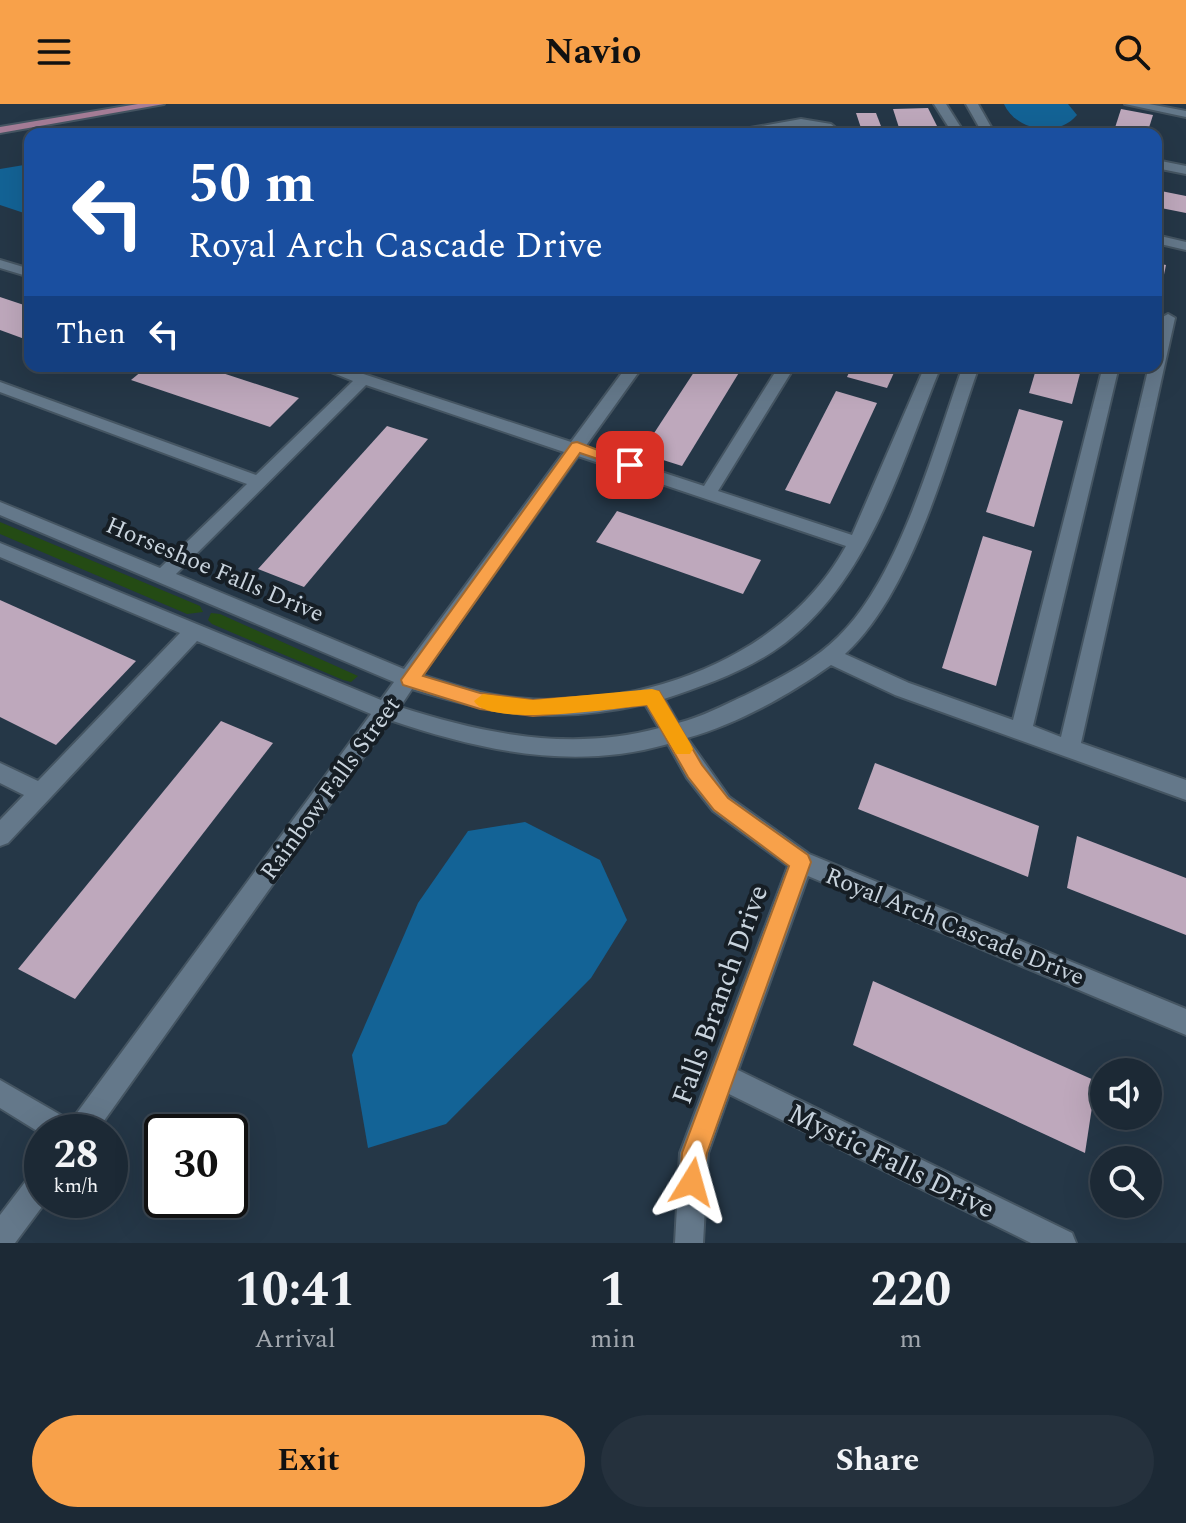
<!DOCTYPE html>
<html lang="en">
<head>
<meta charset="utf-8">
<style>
  :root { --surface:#1c2935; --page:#25313d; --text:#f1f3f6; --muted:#a0a6ad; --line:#3a4550; --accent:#f8a14a }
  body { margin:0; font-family:Spectral,serif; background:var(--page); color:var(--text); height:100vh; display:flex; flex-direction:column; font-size:30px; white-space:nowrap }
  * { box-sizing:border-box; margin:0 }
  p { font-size:26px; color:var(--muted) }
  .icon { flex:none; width:44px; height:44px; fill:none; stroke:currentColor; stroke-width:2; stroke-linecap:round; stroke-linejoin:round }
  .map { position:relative; height:1139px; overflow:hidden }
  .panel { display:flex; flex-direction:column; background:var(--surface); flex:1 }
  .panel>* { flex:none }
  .top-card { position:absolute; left:24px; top:24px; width:1138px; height:244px; border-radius:16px; box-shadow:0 8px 32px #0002,0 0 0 2px var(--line); background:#1a4fa0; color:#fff; overflow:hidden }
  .tools { position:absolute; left:1090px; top:954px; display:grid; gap:16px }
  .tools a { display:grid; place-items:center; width:72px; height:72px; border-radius:50%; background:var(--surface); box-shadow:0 8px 32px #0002,0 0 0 2px var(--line); font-size:40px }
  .speed { position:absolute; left:24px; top:1010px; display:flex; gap:16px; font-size:40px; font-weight:700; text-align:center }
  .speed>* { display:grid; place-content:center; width:104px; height:104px; border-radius:50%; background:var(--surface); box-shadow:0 8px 32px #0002,0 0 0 2px var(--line); line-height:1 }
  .speed small { font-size:20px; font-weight:400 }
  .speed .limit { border:4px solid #111; border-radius:12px; background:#fff; color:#111 }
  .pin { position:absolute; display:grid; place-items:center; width:68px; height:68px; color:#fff; margin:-34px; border-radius:16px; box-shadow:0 4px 12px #0006 }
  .me { position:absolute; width:88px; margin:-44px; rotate:8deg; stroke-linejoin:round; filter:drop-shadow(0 0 6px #0008) }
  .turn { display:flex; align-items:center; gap:28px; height:168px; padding:0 32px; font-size:36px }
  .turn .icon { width:104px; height:104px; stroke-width:2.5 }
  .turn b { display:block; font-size:56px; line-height:68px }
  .then { display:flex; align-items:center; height:76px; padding:0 32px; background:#0003; gap:16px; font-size:30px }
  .eta { display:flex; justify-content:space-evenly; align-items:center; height:136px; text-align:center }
  .eta b { font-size:48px; font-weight:700; line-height:56px }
  .cta { display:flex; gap:16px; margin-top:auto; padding:16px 32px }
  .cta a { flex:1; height:92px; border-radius:48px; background:var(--accent); color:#111; font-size:32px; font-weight:700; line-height:92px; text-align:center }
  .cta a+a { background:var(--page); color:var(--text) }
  header { display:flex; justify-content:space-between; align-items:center; height:104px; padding:0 32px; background:var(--accent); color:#111; font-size:36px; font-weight:700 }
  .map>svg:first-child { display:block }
  .green { fill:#244b14 }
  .water { fill:#136396 }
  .building { fill:#bea8bc }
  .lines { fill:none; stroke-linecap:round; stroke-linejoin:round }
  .minor-casing { stroke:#455562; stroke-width:4 }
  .major-casing { stroke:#455562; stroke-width:4 }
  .minor { fill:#64788a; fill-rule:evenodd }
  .major { fill:#a57d97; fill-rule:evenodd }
  .route { fill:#f8a14a; stroke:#a16930; stroke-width:2 }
  .slow { fill:#f59e0b }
  .labels { text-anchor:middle; stroke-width:8; stroke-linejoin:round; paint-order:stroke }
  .street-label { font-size:24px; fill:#c9d4de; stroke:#161e25 }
  .near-street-label { font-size:28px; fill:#c9d4de; stroke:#161e25 }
</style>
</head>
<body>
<header><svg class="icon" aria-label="menu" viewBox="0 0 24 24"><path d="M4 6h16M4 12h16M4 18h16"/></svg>Navio<svg class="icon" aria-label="search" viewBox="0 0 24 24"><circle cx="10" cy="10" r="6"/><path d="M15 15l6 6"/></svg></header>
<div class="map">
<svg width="1186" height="1139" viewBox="0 0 1186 1139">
  <rect width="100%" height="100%" fill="#253747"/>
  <g class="green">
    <polygon points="0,418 200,502 203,508 187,510 0,430"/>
    <polygon points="211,509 220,510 358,572 351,578 343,576 212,520 208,516"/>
  </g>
  <g class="water">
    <path d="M1004,0h64l9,11c-19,23 -61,16 -73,-11z"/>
    <polygon points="30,60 30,111 0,101 0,65"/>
    <polygon points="525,718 600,756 627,816 591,874 446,1020 368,1044 352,951 418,799 468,727"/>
  </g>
  <g class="building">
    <polygon points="928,4 941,30 901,30 893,5"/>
    <polygon points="1121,5 1153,11 1147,30 1113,30"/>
    <polygon points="856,9 876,9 884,30 863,30"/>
    <polygon points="1156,86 1186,92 1186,109 1156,103"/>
    <polygon points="1156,159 1166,161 1162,180 1156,178"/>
    <polygon points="0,193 30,203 30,237 0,226"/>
    <polygon points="148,262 201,262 299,294 270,323 131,276"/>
    <polygon points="698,262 723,262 740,267 682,362 641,349"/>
    <polygon points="852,262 897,262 887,284 847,273"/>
    <polygon points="1037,262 1082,262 1072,300 1029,289"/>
    <polygon points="836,287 877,299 830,400 785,386"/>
    <polygon points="1019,305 1063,317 1034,423 986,408"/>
    <polygon points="387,322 428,335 304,483 258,465"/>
    <polygon points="617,407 761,456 743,490 596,438"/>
    <polygon points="983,432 1032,447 996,582 942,564"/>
    <polygon points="0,496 136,557 56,641 0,613"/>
    <polygon points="221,617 273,639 75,895 18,865"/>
    <polygon points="875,659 1039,722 1028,773 858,705"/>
    <polygon points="1077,732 1186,774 1186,831 1067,784"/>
    <polygon points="873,877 1096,977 1085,1049 853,941"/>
  </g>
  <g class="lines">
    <g class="minor-casing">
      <g id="minor">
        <polygon points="934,0 946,0 965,30 953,30"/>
        <polygon points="966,0 978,0 995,30 983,30"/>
        <polygon points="1125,0 1149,0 1186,7 1186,13"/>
        <path d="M801,15l30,5 12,10c-16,0 -27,-9 -44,-8 -26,0 -52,11 -77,7z"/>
        <polygon points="1156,56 1186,62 1186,70 1156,64"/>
        <polygon points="1156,131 1186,138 1186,146 1156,139"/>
        <polygon points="0,156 30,165 30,173 0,164"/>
        <path d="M1168,210l7,4 -94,425 105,37v20l-291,-105 -64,-30c-42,30 -94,59 -144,73l42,59 80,57 377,155v26l-378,-159 -70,194 334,163 4,10h-45l-302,-149 -21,59 -5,90h-28l5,-90 108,-287 -75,-55 -26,-33 -19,-34c-95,27 -186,7 -278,-24l-294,412 -54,2 -42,-26v-28l71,41 300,-407 -174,-73 -189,202 -8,3v-26l24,-25 -24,-12v-20l38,18 142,-148 -180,-76v-14l381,157 13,-18 -394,-167v-13l160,66 87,-84 -247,-92v-10l256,93 97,-94 -37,-15h23l232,76 56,-76h16l-58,81 119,39 75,-120h16l-77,125 134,44 73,-169h16c-40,97 -70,211 -156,277 -36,27 -79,42 -121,56l14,24c24,-6 46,-18 68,-28 32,-16 67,-33 92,-58 62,-60 96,-190 125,-271h16c-31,87 -65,225 -134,288l64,29 104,37 90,-354h16l-86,360 28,11 88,-371h7v-28l5,-20zM366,281l198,67 -160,217 -228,-95zM578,352l268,90c-61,112 -206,165 -330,152 -32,-3 -63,-13 -94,-23zM412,585c88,27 142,35 233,15l14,24c-87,24 -175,6 -259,-21z"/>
        <polygon points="42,1065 42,1096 47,1096 15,1139 0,1139 0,1111 32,1069"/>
      </g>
    </g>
    <g class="major-casing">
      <polygon id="major" points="138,0 164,0 0,29 0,23"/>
    </g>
    <use href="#minor" class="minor"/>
    <use href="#major" class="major"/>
  </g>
  <polygon class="route" points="577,338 637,361 630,366 580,349 423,572 480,589 533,596 659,587 702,661 728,694 808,751 811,758 707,1049 701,1087 692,1091 683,1087 680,1078 682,1049 789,762 714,706 688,673 647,601 533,612 480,605 403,581 401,576 572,339"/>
  <path class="slow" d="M652,585l7,2 31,52 3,6 -3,5h-14l-29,-49c-29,3 -159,23 -173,-4l9,-7 50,6z"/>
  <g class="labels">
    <g class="street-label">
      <text transform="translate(215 465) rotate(23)" y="8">Horseshoe Falls Drive</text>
      <text transform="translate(330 684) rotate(-54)" y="8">Rainbow Falls Street</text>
      <text transform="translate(955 822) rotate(22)" y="8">Royal Arch Cascade Drive</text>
    </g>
    <g class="near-street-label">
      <text transform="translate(719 890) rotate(-70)" y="10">Falls Branch Drive</text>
      <text transform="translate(892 1056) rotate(26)" y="10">Mystic Falls Drive</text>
    </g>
  </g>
</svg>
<div class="tools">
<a><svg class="icon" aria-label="sound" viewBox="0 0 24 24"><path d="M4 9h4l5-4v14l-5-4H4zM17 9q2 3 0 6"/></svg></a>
<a><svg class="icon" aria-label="search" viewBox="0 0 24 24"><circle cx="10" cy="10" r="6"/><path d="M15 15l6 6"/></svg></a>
</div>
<div class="speed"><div>28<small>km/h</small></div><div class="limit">30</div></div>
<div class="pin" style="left:630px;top:361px;background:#d93025"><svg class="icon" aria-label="arrive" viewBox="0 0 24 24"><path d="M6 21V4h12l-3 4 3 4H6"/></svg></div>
<svg class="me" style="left:692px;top:1078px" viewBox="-20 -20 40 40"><path d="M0-17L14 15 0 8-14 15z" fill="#f8a14a" stroke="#fff" stroke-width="4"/></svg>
<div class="top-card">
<div class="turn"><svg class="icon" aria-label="left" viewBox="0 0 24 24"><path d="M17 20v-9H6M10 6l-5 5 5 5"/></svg><div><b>50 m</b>Royal Arch Cascade Drive</div></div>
<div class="then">Then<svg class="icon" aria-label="left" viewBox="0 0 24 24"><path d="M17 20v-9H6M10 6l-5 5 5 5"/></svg></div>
</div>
</div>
<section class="panel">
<div class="eta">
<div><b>10:41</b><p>Arrival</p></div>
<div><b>1</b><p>min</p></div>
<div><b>220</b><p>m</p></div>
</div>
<div class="cta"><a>Exit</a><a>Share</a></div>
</section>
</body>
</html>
